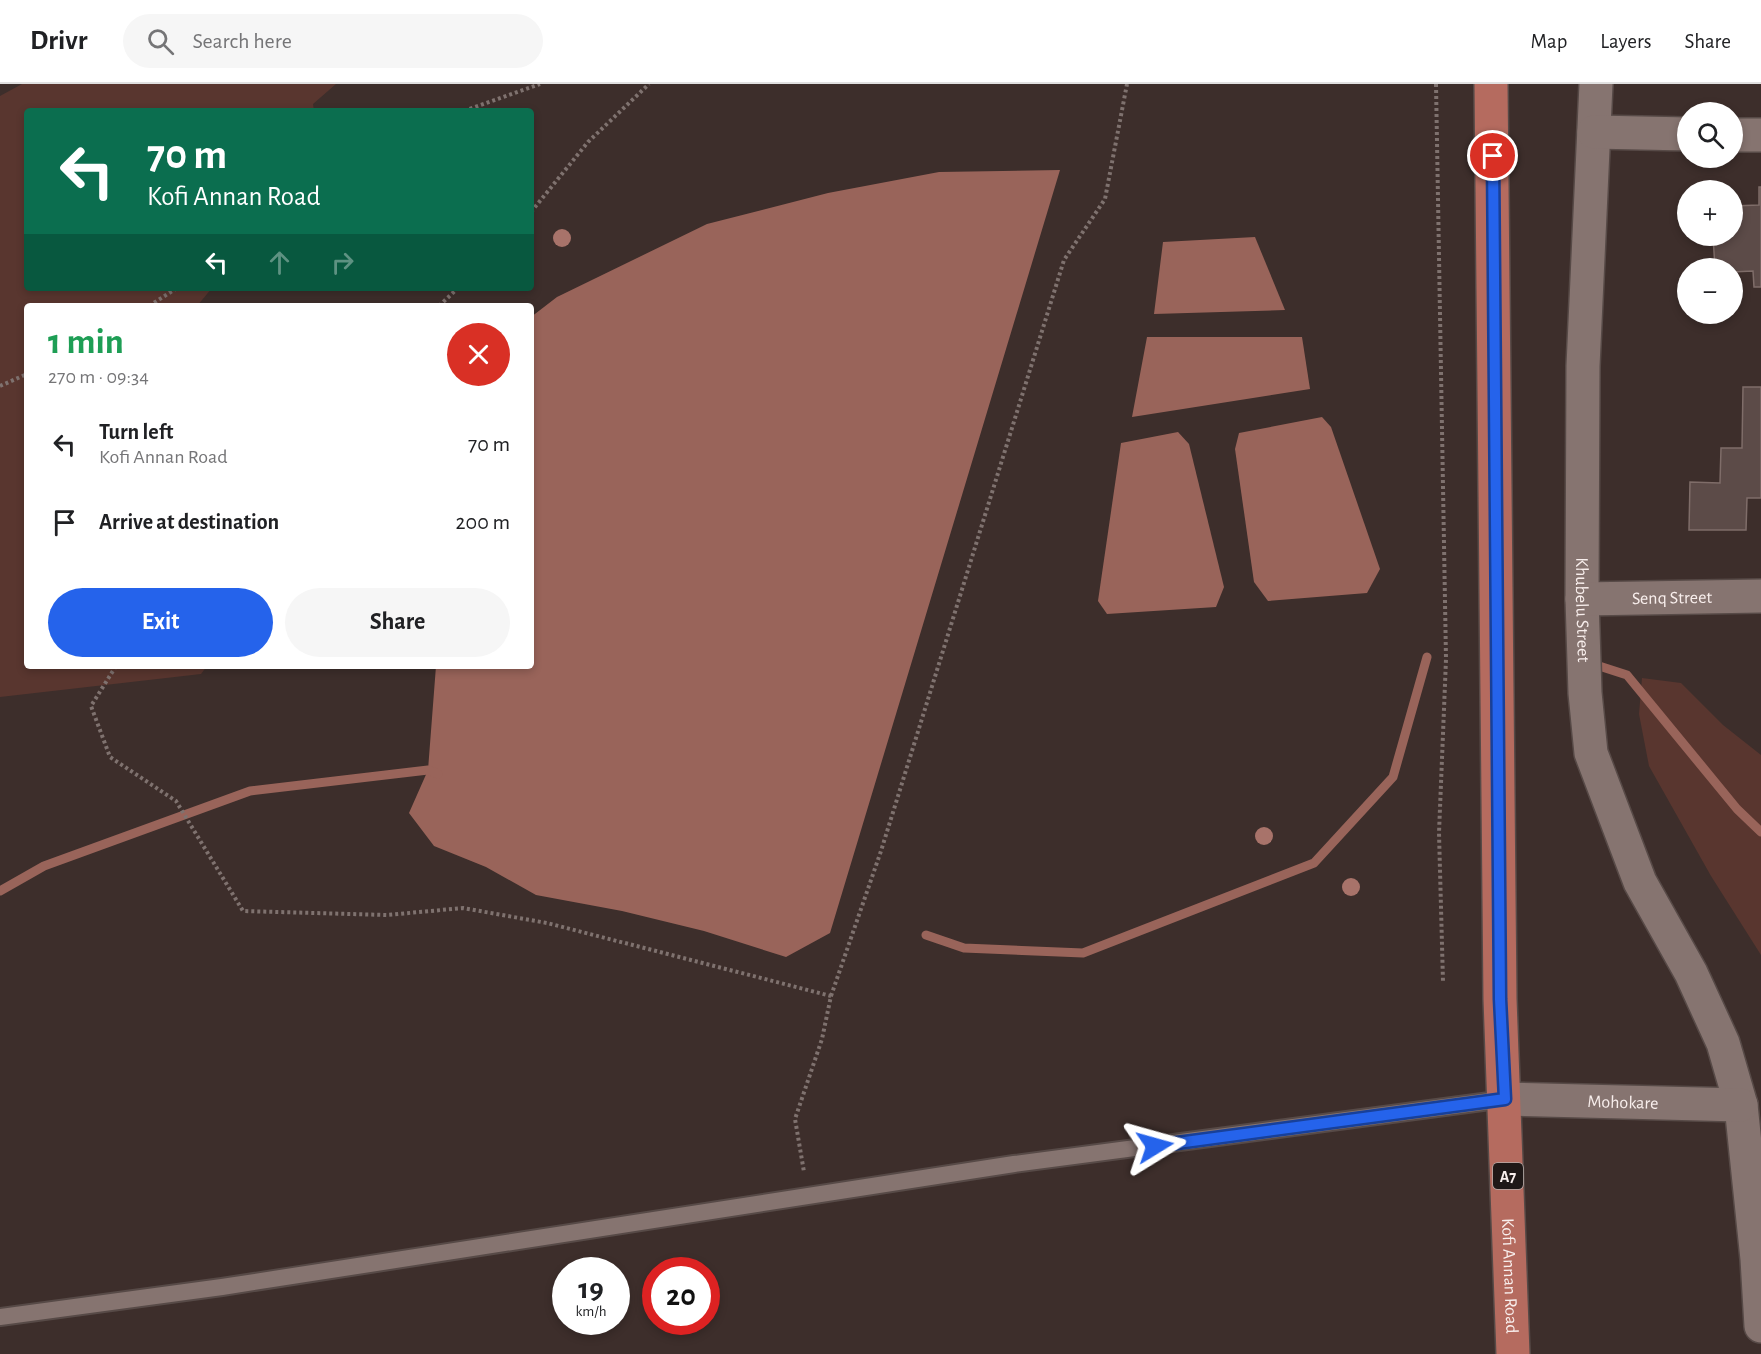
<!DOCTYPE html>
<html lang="en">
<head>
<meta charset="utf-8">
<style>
  :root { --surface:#fff; --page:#f6f6f6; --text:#202124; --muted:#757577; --line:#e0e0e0; --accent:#2563eb }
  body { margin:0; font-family:"Alegreya Sans",sans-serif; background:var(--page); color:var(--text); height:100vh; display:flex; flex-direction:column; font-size:22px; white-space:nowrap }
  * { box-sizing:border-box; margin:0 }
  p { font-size:20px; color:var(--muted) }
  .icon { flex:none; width:33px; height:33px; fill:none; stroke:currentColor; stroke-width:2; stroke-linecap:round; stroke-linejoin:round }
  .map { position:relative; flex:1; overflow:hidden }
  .sheet { position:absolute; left:24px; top:219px; width:510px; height:366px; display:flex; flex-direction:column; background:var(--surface); border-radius:6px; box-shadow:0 3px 9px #0003 }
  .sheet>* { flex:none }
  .banner { position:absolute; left:24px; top:24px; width:510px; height:183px; border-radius:6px; box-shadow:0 3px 9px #0003; background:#0b6e4f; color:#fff; overflow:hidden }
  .fabs { position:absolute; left:1677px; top:18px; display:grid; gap:12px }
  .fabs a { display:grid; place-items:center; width:66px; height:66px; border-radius:50%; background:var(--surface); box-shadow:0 3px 9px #0003; font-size:30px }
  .speed { position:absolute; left:552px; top:1173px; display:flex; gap:12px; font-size:30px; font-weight:700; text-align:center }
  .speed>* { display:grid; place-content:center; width:78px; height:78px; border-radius:50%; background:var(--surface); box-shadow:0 3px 9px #0003; line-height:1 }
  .speed small { font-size:15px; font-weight:400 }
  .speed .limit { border:9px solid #d22; background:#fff; color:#111 }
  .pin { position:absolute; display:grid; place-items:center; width:51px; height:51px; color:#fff; margin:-26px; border:3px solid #fff; border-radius:50%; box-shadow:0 2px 6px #0007 }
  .me { position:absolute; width:66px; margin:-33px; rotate:82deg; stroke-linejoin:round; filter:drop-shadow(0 0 4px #0008) }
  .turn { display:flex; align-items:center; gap:21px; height:126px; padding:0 24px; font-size:27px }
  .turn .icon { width:78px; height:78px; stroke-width:2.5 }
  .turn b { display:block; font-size:42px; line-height:51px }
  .lanes { display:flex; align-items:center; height:57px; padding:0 24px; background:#0003; justify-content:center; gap:30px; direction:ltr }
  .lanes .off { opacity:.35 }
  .round { display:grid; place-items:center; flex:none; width:63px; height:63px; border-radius:32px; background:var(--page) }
  .summary { display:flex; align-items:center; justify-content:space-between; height:102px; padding:0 24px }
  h1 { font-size:36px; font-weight:600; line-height:45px; color:#1e9e55 }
  .cta { display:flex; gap:12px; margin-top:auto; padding:12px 24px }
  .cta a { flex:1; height:69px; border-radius:36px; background:var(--accent); color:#fff; font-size:24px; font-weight:600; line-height:69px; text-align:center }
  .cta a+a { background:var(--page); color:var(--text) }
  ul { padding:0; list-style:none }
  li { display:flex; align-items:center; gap:18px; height:78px; padding:0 24px }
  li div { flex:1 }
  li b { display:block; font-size:22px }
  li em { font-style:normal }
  header { display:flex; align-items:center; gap:36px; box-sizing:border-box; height:84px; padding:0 30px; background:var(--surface); border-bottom:2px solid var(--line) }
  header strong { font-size:28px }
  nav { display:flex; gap:33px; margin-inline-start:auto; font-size:21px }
  .search { width:420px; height:54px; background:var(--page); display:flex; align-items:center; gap:15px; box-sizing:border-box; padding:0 21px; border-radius:33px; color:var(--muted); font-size:22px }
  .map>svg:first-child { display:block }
  .green { fill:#59362f }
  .water { fill:#99645a }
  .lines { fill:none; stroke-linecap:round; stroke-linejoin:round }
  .stream { stroke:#99645a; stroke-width:9 }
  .building { fill:#5c4b48; stroke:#7f6d69; stroke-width:1.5 }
  .service-casing { stroke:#574a47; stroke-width:20 }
  .minor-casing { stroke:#574a47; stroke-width:36 }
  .primary-casing { stroke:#574a47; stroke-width:36 }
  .path { stroke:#7f726f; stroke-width:4; stroke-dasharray:3 3; stroke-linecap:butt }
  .service { stroke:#867470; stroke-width:16 }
  .minor { stroke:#867470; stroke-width:33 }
  .primary { stroke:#b56b5f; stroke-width:33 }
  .tree { fill:#a8736a }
  .route-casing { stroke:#184099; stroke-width:15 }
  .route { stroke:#2563eb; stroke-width:10 }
  .labels { text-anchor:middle; stroke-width:5; stroke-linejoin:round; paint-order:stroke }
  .shield { fill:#1f1817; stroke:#b7aeac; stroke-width:1.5 }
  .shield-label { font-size:16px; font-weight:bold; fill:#f8eeec }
  .street-label { font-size:18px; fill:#f8eeec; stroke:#1f1817 }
</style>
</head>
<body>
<header>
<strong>Drivr</strong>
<div class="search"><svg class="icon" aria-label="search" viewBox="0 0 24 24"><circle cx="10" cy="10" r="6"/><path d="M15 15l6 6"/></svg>Search here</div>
<nav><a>Map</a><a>Layers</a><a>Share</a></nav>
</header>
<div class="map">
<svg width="1761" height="1270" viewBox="0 0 1761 1270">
  <rect width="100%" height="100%" fill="#3d2e2b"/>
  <g class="green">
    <polygon points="22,0 336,0 313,20 314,27 27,27 27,204 212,204 197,222 27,222 27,582 207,582 201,590 0,613 0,12"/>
    <polygon points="1642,594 1681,599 1723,641 1761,671 1761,871 1711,792 1649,682 1639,630"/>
  </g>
  <g class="water">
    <polygon points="1060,86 830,849 786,873 704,847 622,827 536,811 486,783 434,762 409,729 428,686 436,582 531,582 531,233 557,213 707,140 828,109 939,88"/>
    <polygon points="1255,153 1285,226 1154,230 1163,158"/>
    <polygon points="1147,253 1302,253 1310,305 1132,333"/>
    <polygon points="1322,333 1331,343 1380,485 1367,509 1268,517 1254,498 1235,365 1239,349"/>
    <polygon points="1178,348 1189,360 1224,503 1216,523 1107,530 1098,517 1121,359"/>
  </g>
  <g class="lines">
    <g class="stream">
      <polyline points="1596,581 1627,591 1737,725 1761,748"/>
      <polyline points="0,807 44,782 250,707 428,686 438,690"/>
      <polyline points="926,851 964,864 1083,869 1314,779 1393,693 1427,573"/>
    </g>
  </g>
  <g class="building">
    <polygon points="1759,103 1761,103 1761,203 1754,203 1753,187 1732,188 1732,184 1715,184 1713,152 1732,152 1732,122 1759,121"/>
    <polygon points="1743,303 1761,303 1761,414 1747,414 1746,446 1689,446 1690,398 1720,399 1721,364 1742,364"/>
  </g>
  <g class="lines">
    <g class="service-casing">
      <polyline id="service" points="0,1233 222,1203 1014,1080 1505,1015"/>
    </g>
    <g class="minor-casing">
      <g id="minor">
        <path id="s1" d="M1596,0l-13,282 -1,233 3,94 6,60 49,129 51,91 32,70 18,62 16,154 4,67"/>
        <polyline points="1594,48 1688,50"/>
        <polyline points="1732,51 1761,51"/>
        <path id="s2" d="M1582,515l179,-3"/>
        <path id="s3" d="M1505,1015l236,6"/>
      </g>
    </g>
    <g class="primary-casing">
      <g id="primary">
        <path id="s4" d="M1491,0l9,915 13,355"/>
      </g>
    </g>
    <g class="path">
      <polyline points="1436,0 1446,575 1439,749 1443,898"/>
      <polyline points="464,27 540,0"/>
      <polyline points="531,128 588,58 649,0"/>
      <polyline points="149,222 177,204"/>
      <polyline points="439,222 458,204"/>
      <polyline points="0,302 27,290"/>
      <polyline points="116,582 91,622 110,673 176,717 243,827 387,831 463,824 547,839 831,912 822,955 795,1035 804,1088"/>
      <polyline points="831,912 881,767 1064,176 1105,115 1127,0"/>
    </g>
    <use href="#service" class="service"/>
    <use href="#minor" class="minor"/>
    <use href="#primary" class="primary"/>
  </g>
  <g class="tree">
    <circle cx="562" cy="154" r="9"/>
    <circle cx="1264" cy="752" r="9"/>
    <circle cx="1351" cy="803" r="9"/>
  </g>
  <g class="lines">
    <g class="route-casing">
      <polyline id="route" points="1155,1062 1505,1015 1500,915 1493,72"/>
    </g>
    <use href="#route" class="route"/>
  </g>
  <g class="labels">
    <rect class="shield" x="1493" y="1079" width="30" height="26" rx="4.5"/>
    <g class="shield-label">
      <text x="1508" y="1098">A7</text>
    </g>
    <g class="street-label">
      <text dy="6" stroke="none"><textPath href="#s2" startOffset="90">Senq Street</textPath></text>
      <text dy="6" stroke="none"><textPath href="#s1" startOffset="526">Khubelu Street</textPath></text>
      <text dy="6" stroke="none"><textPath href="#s3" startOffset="118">Mohokare</textPath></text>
      <text dy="6" stroke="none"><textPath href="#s4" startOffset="1192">Kofi Annan Road</textPath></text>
    </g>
  </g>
</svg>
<div class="fabs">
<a><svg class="icon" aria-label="search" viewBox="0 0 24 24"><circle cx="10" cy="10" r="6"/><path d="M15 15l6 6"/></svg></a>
<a>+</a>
<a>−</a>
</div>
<div class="speed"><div>19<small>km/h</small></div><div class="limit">20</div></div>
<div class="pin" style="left:1493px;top:72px;background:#d93025"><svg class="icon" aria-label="arrive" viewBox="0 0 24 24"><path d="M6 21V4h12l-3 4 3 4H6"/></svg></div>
<svg class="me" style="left:1155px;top:1062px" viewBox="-20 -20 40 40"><path d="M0-17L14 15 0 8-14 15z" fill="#2563eb" stroke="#fff" stroke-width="4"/></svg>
<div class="banner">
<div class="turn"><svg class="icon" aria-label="left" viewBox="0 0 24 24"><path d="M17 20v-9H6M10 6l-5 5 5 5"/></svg><div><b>70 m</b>Kofi Annan Road</div></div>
<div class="lanes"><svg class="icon" aria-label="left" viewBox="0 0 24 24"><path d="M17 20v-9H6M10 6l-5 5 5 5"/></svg><svg class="icon off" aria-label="ahead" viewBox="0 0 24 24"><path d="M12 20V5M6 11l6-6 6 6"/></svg><svg class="icon off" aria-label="right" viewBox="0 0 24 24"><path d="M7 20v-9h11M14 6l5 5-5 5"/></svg></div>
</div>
<section class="sheet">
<div class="summary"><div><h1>1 min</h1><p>270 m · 09:34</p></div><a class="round" style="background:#d93025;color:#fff"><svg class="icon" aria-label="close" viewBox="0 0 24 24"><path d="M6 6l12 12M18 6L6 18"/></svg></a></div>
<ul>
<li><svg class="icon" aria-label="left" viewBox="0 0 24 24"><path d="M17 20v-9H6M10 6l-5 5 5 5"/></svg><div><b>Turn left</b><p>Kofi Annan Road</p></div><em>70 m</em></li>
<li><svg class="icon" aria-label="arrive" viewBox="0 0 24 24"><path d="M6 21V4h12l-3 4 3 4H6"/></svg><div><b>Arrive at destination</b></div><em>200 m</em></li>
</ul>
<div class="cta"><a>Exit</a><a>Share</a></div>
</section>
</div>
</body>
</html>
